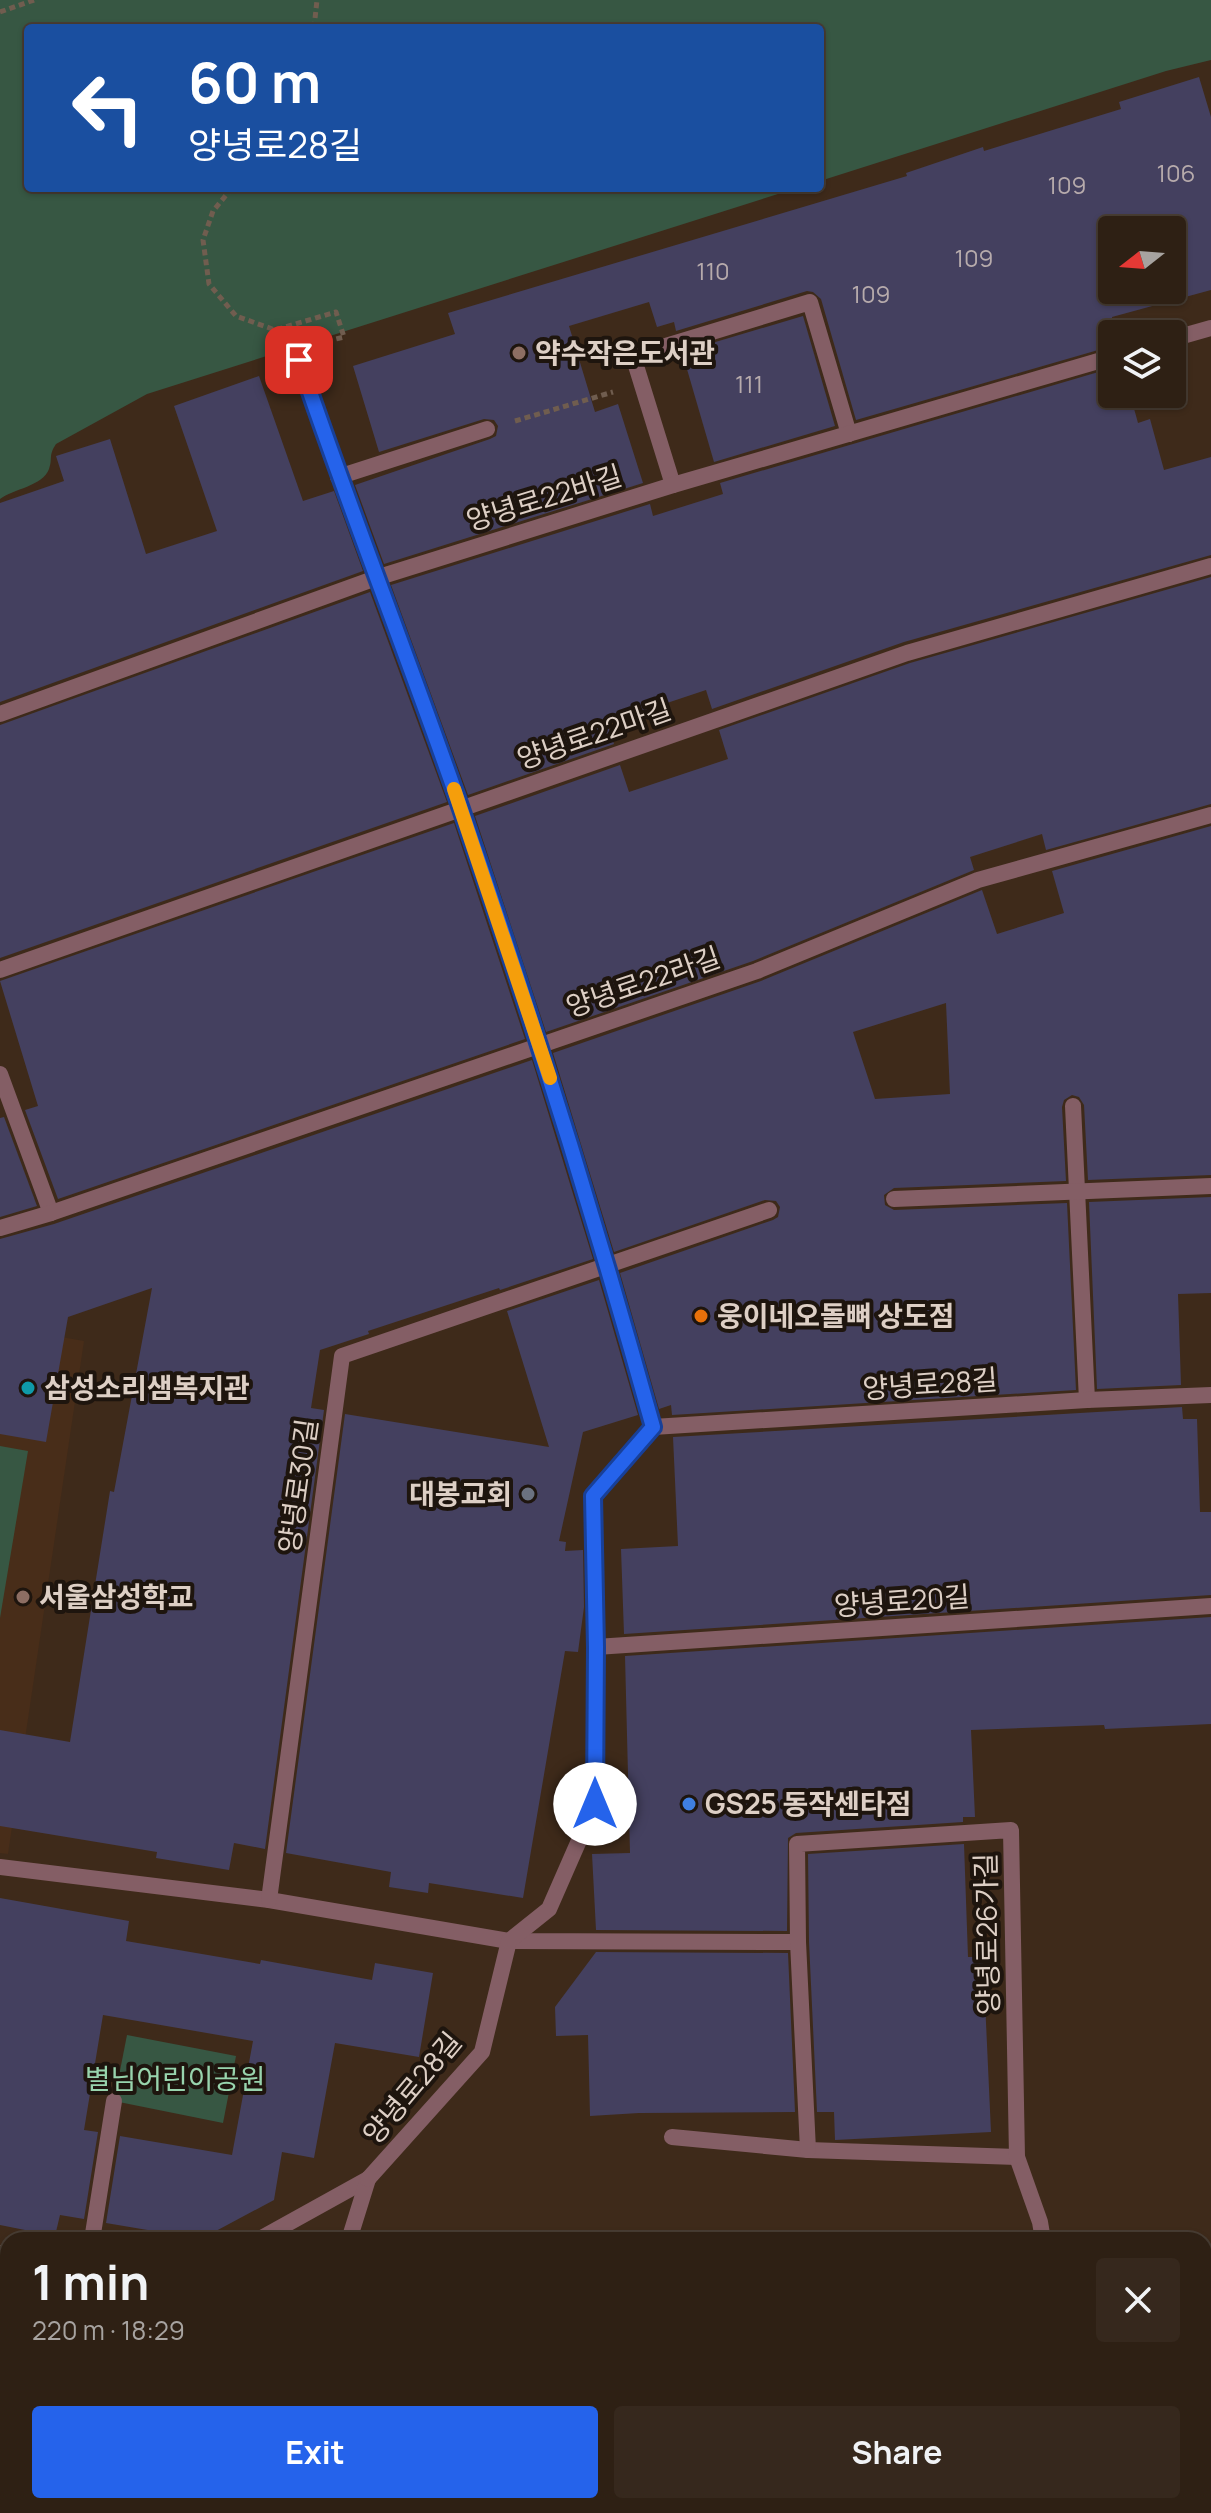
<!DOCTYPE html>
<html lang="en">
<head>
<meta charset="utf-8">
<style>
  :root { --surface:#2e2014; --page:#36281d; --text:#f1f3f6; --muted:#a7a3a0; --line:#493e34; --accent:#2563eb }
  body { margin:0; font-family:Manrope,"Noto Sans KR",sans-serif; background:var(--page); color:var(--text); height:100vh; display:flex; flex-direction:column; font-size:30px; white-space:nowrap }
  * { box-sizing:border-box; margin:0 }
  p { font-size:26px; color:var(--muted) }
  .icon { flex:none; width:44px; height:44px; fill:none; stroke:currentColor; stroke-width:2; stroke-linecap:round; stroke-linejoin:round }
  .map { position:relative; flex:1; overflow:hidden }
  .drawer { position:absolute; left:0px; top:2232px; width:1212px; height:282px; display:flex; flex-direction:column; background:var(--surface); border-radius:24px 24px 0 0; box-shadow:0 2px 6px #0004,0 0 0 2px var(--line) }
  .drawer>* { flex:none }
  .top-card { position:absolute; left:24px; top:24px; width:800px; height:168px; border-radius:8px; box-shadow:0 2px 6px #0004,0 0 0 2px var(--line); background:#1a4fa0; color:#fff; overflow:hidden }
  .needle { width:52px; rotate:253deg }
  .buttons { position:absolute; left:1098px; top:216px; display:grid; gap:16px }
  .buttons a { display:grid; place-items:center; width:88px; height:88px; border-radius:8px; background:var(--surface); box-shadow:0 2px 6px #0004,0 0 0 2px var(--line); font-size:40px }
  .pin { position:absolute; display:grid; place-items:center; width:68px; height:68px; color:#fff; margin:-34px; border-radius:16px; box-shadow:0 4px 12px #0006 }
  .me { position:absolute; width:88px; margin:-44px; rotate:0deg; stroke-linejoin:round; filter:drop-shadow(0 0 6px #0008) }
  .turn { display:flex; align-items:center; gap:28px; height:168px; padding:0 32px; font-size:36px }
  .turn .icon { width:104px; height:104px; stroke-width:2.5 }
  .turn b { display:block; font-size:56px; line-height:68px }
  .round { display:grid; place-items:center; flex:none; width:84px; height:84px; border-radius:8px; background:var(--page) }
  .head { display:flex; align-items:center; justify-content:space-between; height:136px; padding:0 32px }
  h1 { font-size:48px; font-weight:700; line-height:60px }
  .primary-button { display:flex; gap:16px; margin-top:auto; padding:16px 32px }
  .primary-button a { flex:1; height:92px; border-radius:8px; background:var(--accent); color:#fff; font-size:32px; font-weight:700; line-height:92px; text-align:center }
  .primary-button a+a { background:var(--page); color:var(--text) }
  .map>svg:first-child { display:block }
  .built { fill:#482d19 }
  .green { fill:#375743 }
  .building { fill:#44405f; fill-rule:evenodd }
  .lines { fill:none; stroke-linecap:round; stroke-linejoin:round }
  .path { stroke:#705d4f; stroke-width:5; stroke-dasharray:6 4; stroke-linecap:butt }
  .service { stroke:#845e65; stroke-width:16 }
  .minor { stroke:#845e65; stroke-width:16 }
  .route-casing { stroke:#184099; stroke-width:20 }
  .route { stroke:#2563eb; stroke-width:14 }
  .slow { stroke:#f59e0b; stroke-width:14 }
  .education-dot { fill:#8d6e63; stroke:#1e150e; stroke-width:3 }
  .food-dot { fill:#e8710a; stroke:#1e150e; stroke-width:3 }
  .culture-dot { fill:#0f9aa8; stroke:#1e150e; stroke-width:3 }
  .worship-dot { fill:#6b7280; stroke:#1e150e; stroke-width:3 }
  .shop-dot { fill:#3f7fe0; stroke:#1e150e; stroke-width:3 }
  .labels { text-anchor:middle; stroke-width:8; stroke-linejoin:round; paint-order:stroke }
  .number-label { font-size:24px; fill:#b7abac }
  .poi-label { font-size:28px; font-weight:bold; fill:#ddcfc5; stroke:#1e150e; text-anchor:start }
  .street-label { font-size:28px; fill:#ddcfc5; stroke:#1e150e }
  .park-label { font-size:28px; fill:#98d4ad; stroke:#1e150e }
</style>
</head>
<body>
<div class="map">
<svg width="1211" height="2513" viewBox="0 0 1211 2513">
  <rect width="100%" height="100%" fill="#3e2a1a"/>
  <polygon class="built" points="0,1326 84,1341 8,1854 0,1853"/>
  <g class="green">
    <path d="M0,0h1211v60l-45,11 -346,110v-153h-792v160h769l-650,206 -91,50c-8,12 -3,14 -7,25 -6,17 -36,20 -49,30z"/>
    <polygon points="0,1446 28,1451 0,1618"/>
    <polygon points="127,2035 236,2056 223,2123 114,2101"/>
  </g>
  <g class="building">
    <path d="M1199,77l12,40v173l-99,27v29l-256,74 -35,-121 -8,-7 -6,-1 -131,40 -2,-9 -17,5 -8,-25 -80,24 26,86 23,-8 25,79 -259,81 -29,-79 135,-46 6,-3 2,-10 -4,-6 -10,-1 -105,33 -26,-86 102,-32 -7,-21 459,-137 -1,-3 77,-26 1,4 137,-42 -2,-7zM1112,230h60v60h-60z"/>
    <polygon points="803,316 835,426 714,462 682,352"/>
    <polygon points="1112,368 1112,394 1130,394 1138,423 1150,419 1164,470 1211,457 1211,555 904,642 712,709 706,690 607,723 614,744 468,795 391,585 650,504 653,516 723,494 720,483"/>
    <polygon points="259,376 303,501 334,491 363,571 0,702 0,503 64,481 56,456 110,439 146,554 217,531 174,406"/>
    <polygon points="1211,577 1211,804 1046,850 1042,834 970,857 974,870 753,961 546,1032 475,816 620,765 629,792 728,759 719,730 910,663"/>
    <polygon points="370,592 447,802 0,958 0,725"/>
    <polygon points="454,823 525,1039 58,1199 25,1110 38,1106 0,981"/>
    <path d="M1211,826v349l-123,5 -4,-75 -5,-8 -7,-2 -8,5 -2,7 4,74 -172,7 -10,7 1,10 9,5 173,-7 9,187 -404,25 -1,-10 -12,4 -39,-136 153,-53 5,-3 2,-10 -4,-6 -11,-1 -151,52 -61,-199 208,-72 221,-91 15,44 67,-21 -12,-42zM946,1003l4,91 -75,5 -22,-67z"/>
    <polygon points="532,1060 593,1259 500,1290 499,1288 368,1331 369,1334 320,1350 311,1408 324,1410 265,1849 234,1843 229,1870 156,1858 157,1852 0,1826 0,1730 70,1742 110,1491 114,1492 152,1288 68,1317 46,1442 0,1434 0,1239 54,1224"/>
    <polygon points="4,1117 37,1206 0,1217 0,1118"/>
    <polygon points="1211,1197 1211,1293 1178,1294 1181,1385 1097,1389 1089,1202"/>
    <polygon points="599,1280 638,1415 583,1432 559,1541 566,1542 565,1551 583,1550 584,1607 578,1652 565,1651 523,1898 429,1883 428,1893 389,1887 391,1872 286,1853 345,1414 549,1447 507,1311"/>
    <polygon points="1182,1407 1183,1419 1197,1419 1200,1512 1211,1512 1211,1595 624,1634 621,1549 678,1546 673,1437"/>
    <polygon points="1211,1617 1211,1724 1105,1729 1104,1725 971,1730 975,1817 963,1817 963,1822 796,1833 788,1838 787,1931 596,1930 592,1854 630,1853 625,1656"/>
    <polygon points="964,1844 968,1957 983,1957 991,2132 835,2140 834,2112 817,2112 809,1942 808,1854"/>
    <polygon points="0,1898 129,1921 126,1941 260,1964 261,1960 372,1980 375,1963 433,1973 419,2057 335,2043 314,2158 282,2152 274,2200 201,2239 106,2223 120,2136 232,2155 253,2041 103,2015 84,2130 98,2132 84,2219 60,2215 55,2236 0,2225"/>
    <polygon points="596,1952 788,1953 795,2112 639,2113 590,2116 588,2035 556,2036 555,2007"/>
  </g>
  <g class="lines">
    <g class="path">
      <polyline points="0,12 34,0"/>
      <polyline points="314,28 317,0"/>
      <polyline points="232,188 213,211 203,240 209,284 236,316 275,330 336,312 344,337 323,342"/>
      <polyline points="515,421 613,392"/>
    </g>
    <g class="service">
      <polyline points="1172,339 1211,328"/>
      <polyline points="338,477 487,429"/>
      <polyline points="673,485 633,356 810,302 849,434"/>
      <polyline points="0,714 376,578 673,485 1112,357"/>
      <polyline points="0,970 907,653 1211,566"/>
      <polyline points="0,1074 51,1213"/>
      <polyline points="1073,1106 1087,1400"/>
      <polyline points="894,1199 1211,1186"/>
      <polyline points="0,1228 51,1213 757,971 978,880 1211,815"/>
      <polyline points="653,1427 1087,1400 1211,1395"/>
      <polyline points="596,1647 1211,1606"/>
      <polyline points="0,1867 269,1900 509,1941 798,1942"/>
      <polyline points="269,1900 342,1356 769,1210"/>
      <polyline points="672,2137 808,2150 1017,2157"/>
      <polyline points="808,2150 798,1942 797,1844 1011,1830 1017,2157 1040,2222 1043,2240"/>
      <polyline points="92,2240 114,2101"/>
      <polyline points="258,2240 368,2179"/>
      <polyline points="349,2240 368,2179"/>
      <polyline points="0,2253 8,2254"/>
      <polyline points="104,2513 107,2506"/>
      <polyline points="263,2513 265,2506"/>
    </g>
    <g class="minor">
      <path d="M299,360c51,151 110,299 162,449 70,204 133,410 192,618l-60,69 3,151 -1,157 -46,105 -40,32 -27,111 -114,127"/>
      <polyline points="1204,2277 1211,2278"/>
      <polyline points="955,2513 956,2506"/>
    </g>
  </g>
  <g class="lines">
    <g class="route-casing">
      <path id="route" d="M299,360c51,151 110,299 162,449 70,204 134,410 192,618l-60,69 3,151 -1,157"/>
    </g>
    <use href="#route" class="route"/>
    <polyline class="slow" points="454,789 550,1078"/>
  </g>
  <g class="education-dot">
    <circle cx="519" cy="353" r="8"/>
    <circle cx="23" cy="1597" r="8"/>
  </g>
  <circle class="food-dot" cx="701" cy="1316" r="8"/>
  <circle class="culture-dot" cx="28" cy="1388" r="8"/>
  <circle class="worship-dot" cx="528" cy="1494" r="8"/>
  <circle class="shop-dot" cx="689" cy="1804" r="8"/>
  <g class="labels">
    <g class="number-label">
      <text x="1176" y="182">106</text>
      <text x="1067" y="194">109</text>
      <text x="974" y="267">109</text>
      <text x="713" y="280">110</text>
      <text x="871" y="303">109</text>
      <text x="749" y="393">111</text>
    </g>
    <g class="poi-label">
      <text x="535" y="363">약수작은도서관</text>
      <text x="717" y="1326">웅이네오돌뼈 상도점</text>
      <text x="44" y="1398">삼성소리샘복지관</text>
      <text x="512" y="1504" text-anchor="end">대봉교회</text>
      <text x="39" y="1607">서울삼성학교</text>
      <text x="705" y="1814">GS25 동작센타점</text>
    </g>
    <g class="street-label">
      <text transform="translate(544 498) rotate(-17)" y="10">양녕로22바길</text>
      <text transform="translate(594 734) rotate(-19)" y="10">양녕로22마길</text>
      <text transform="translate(643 982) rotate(-19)" y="10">양녕로22라길</text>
      <text transform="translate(930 1384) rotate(-4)" y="10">양녕로28길</text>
      <text transform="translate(298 1486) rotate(-82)" y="10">양녕로30길</text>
      <text transform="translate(902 1601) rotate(-4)" y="10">양녕로20길</text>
      <text transform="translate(987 1934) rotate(-91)" y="10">양녕로26가길</text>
      <text transform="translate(412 2088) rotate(-50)" y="10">양녕로28길</text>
    </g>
    <g class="park-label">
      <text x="175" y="2089">별님어린이공원</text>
    </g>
  </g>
</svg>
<div class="buttons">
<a><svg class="needle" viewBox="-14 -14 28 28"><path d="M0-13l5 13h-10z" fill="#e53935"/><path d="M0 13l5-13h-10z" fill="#a7a3a0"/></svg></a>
<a><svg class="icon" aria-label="layers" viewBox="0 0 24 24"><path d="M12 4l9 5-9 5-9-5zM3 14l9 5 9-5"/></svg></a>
</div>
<div class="pin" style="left:299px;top:360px;background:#d93025"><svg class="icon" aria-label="arrive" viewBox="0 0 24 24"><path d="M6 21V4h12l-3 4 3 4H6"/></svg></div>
<svg class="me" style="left:595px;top:1804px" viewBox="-20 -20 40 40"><circle r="19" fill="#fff"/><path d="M0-13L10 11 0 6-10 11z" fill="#2563eb"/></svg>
<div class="top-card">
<div class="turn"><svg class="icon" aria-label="left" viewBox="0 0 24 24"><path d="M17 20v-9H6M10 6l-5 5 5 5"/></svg><div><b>60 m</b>양녕로28길</div></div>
</div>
<section class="drawer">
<div class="head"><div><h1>1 min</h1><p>220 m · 18:29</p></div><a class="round"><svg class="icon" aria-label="close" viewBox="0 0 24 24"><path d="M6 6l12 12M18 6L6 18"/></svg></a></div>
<div class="primary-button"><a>Exit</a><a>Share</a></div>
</section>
</div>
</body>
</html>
